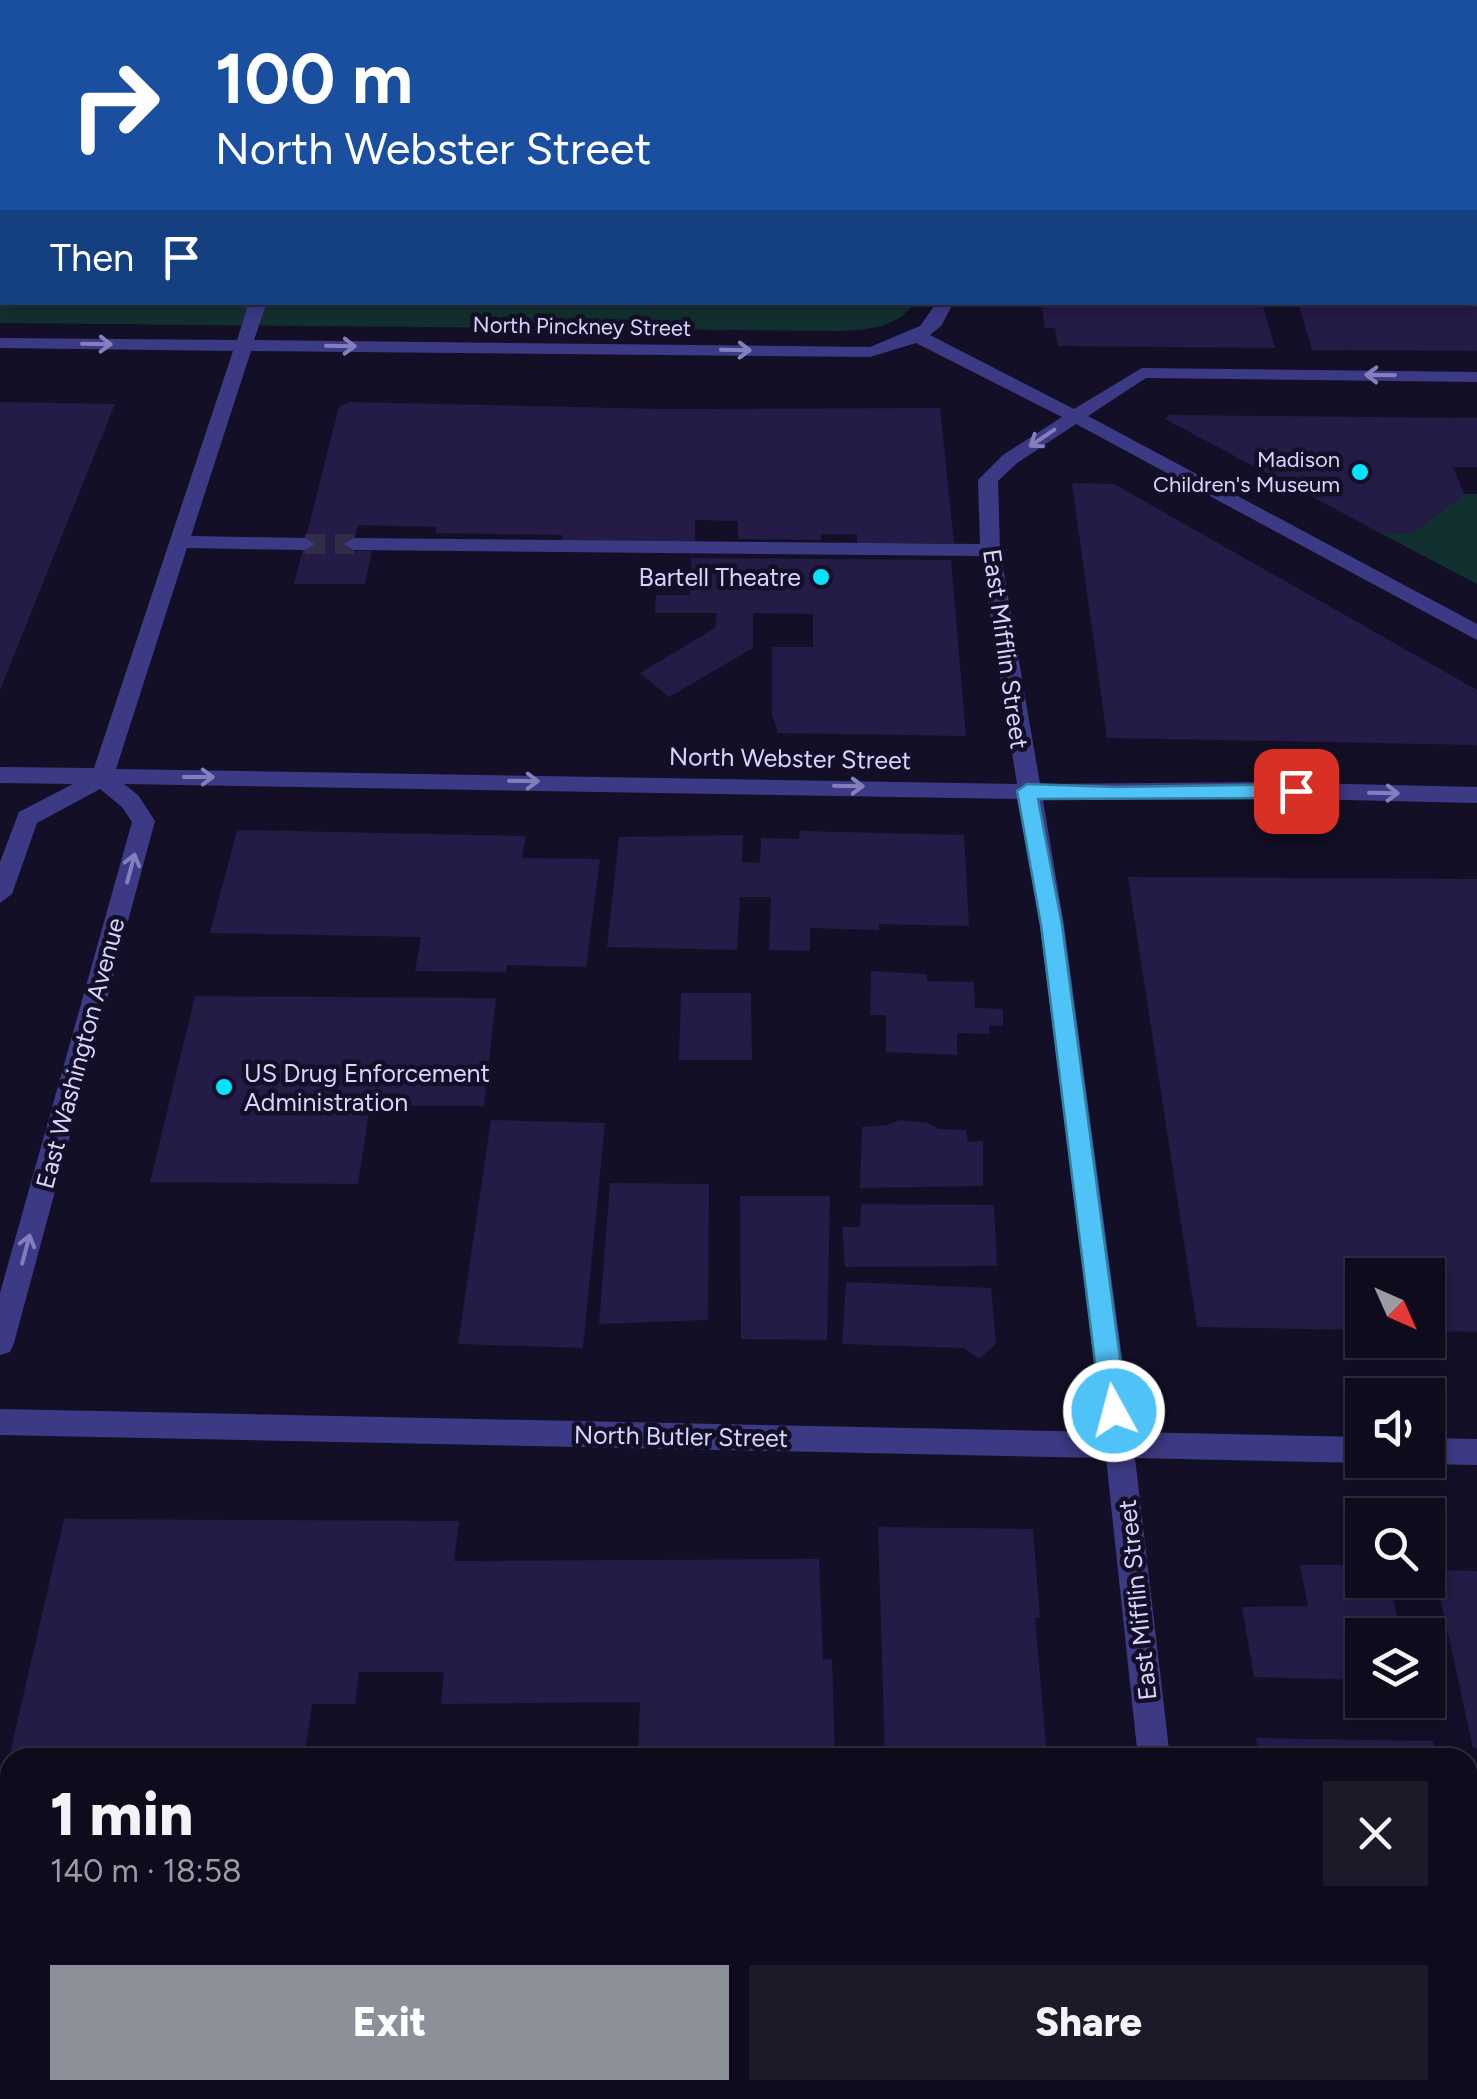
<!DOCTYPE html>
<html lang="en">
<head>
<meta charset="utf-8">
<style>
  :root { --surface:#0e0b1c; --page:#1c1929; --text:#f1f3f6; --muted:#9b9ba3; --line:#2e2b3b; --accent:#8c9099 }
  body { margin:0; font-family:Figtree,sans-serif; background:var(--page); color:var(--text); height:100vh; display:flex; flex-direction:column; font-size:38px; white-space:nowrap }
  * { box-sizing:border-box; margin:0 }
  p { font-size:32px; color:var(--muted) }
  .icon { flex:none; width:55px; height:55px; fill:none; stroke:currentColor; stroke-width:2; stroke-linecap:round; stroke-linejoin:round }
  .map { position:relative; flex:1; overflow:hidden }
  .drawer { position:absolute; left:0px; top:1748px; width:1478px; height:352px; display:flex; flex-direction:column; background:var(--surface); border-radius:30px 30px 0 0; box-shadow:0 5px 15px #0003,0 0 0 2px var(--line) }
  .drawer>* { flex:none }
  .banner { position:absolute; left:0px; top:0px; width:1478px; height:305px; box-shadow:0 5px 15px #0003,0 0 0 2px var(--line); background:#1a4fa0; color:#fff; overflow:hidden }
  .needle { width:65px; rotate:135deg }
  .tools { position:absolute; left:1345px; top:1258px; display:grid; gap:20px }
  .tools a { display:grid; place-items:center; width:100px; height:100px; border-radius:0px; background:var(--surface); box-shadow:0 5px 15px #0003,0 0 0 2px var(--line); font-size:50px }
  .pin { position:absolute; display:grid; place-items:center; width:85px; height:85px; color:#fff; margin:-42px; border-radius:20px; box-shadow:0 5px 15px #0006 }
  .me { position:absolute; width:110px; margin:-55px; rotate:353deg; stroke-linejoin:round; filter:drop-shadow(0 0 8px #0008) }
  .turn { display:flex; align-items:center; gap:35px; height:210px; padding:0 50px; font-size:45px }
  .turn .icon { width:130px; height:130px; stroke-width:2.5 }
  .turn b { display:block; font-size:70px; line-height:85px }
  .then { display:flex; align-items:center; height:95px; padding:0 50px; background:#0003; gap:20px; font-size:38px }
  .round { display:grid; place-items:center; flex:none; width:105px; height:105px; border-radius:0px; background:var(--page) }
  .overview { display:flex; align-items:center; justify-content:space-between; height:170px; padding:0 50px }
  h1 { font-size:60px; font-weight:800; line-height:75px }
  .primary-button { display:flex; gap:20px; margin-top:auto; padding:20px 50px }
  .primary-button a { flex:1; height:115px; border-radius:0px; background:var(--accent); color:#fff; font-size:40px; font-weight:800; line-height:115px; text-align:center }
  .primary-button a+a { background:var(--page); color:var(--text) }
  .map>svg:first-child { display:block }
  .green { fill:#12302f }
  .building { fill:#241b47 }
  .lines { fill:none; stroke-linecap:round; stroke-linejoin:round }
  .minor-tunnel { stroke:#312d47; stroke-width:20; stroke-dasharray:20 10; stroke-linecap:butt }
  .minor { fill:#3d3a85; fill-rule:evenodd }
  .oneway { stroke:#837fbc }
  .route { fill:#4fc3f7; stroke:#337fa1; stroke-width:2.5 }
  .poi-dot { fill:#00e5ff; stroke:#130f26; stroke-width:4 }
  .labels { text-anchor:middle; stroke-width:9; stroke-linejoin:round; paint-order:stroke }
  .far-street-label { font-size:22px; fill:#d9d4ff; stroke:#130f26 }
  .far-poi-label { font-size:22px; fill:#d9d4ff; stroke:#130f26; text-anchor:end }
  .poi-label { font-size:25px; fill:#d9d4ff; stroke:#130f26; text-anchor:end }
  .street-label { font-size:25px; fill:#d9d4ff; stroke:#130f26 }
</style>
</head>
<body>
<div class="map">
<svg width="1477" height="2099" viewBox="0 0 1477 2099">
  <rect width="100%" height="100%" fill="#130f26"/>
  <g class="green">
    <path d="M0,0l895,2h-893v300l912,2c-18,24 -47,26 -76,27l-838,-8z"/>
    <polygon points="1464,494 1477,494 1477,584 1378,532 1412,533"/>
  </g>
  <g class="building">
    <polygon points="1041,302 1262,302 1275,348 1058,346 1055,328 1045,328"/>
    <polygon points="1298,302 1477,302 1477,351 1312,350"/>
    <polygon points="0,402 115,404 0,690"/>
    <polygon points="349,402 663,409 940,408 954,543 857,543 857,534 821,534 821,540 738,539 738,521 695,520 695,545 563,543 562,535 436,533 436,527 358,525 352,551 372,551 365,584 294,584 339,407"/>
    <polygon points="1169,415 1477,418 1477,467 1453,467 1464,494 1412,533 1378,532 1298,489 1288,490 1275,483 1274,477 1165,419"/>
    <polygon points="1072,483 1114,484 1477,690 1477,745 1107,738"/>
    <polygon points="691,558 951,560 966,736 778,733 772,714 772,647 813,647 813,614 753,613 753,648 669,697 640,673 715,628 717,613 655,613 656,595 690,595"/>
    <polygon points="237,830 526,836 522,858 600,859 586,967 507,965 506,972 415,971 421,937 210,933"/>
    <polygon points="800,831 964,835 969,926 879,924 879,930 810,928 810,951 769,950 771,897 740,897 737,950 607,947 619,837 743,835 742,862 760,863 761,838 799,839"/>
    <polygon points="1128,877 1477,879 1477,1332 1428,1331 1428,1275 1362,1275 1362,1330 1197,1327"/>
    <polygon points="871,971 927,974 927,981 974,982 975,1008 1003,1009 1003,1026 989,1026 989,1034 957,1033 957,1055 886,1052 886,1015 870,1015"/>
    <polygon points="681,993 751,993 752,1060 679,1060"/>
    <polygon points="195,996 496,998 484,1106 370,1106 358,1184 150,1182"/>
    <polygon points="491,1120 605,1123 583,1348 458,1344"/>
    <polygon points="900,1120 929,1123 938,1129 966,1130 968,1142 983,1141 983,1186 860,1188 862,1127 887,1125"/>
    <polygon points="610,1183 709,1184 708,1320 599,1324"/>
    <polygon points="740,1196 830,1196 827,1340 741,1339"/>
    <polygon points="861,1204 994,1205 997,1266 845,1267 842,1227 860,1227"/>
    <polygon points="846,1282 991,1288 996,1344 979,1359 964,1348 842,1344"/>
    <polygon points="64,1519 459,1521 454,1561 819,1559 823,1660 832,1659 835,1758 638,1758 640,1702 441,1704 444,1672 359,1672 355,1704 312,1704 304,1758 10,1758 10,1796 0,1796"/>
    <polygon points="878,1527 1033,1529 1040,1618 1035,1618 1047,1758 885,1758"/>
    <polygon points="1300,1565 1362,1565 1362,1580 1389,1580 1401,1635 1362,1635 1362,1680 1254,1677 1242,1607 1308,1606"/>
    <polygon points="1434,1570 1477,1571 1477,1748 1473,1748"/>
    <polygon points="1256,1738 1433,1741 1436,1758 1259,1758"/>
    <polygon points="1468,1952 1475,1952 1477,1960 1477,2068 1468,2068"/>
    <polygon points="9,1993 10,2090 241,2090 309,2094 309,2099 0,2099 0,2029"/>
    <polygon points="650,2090 808,2090 808,2099 649,2099"/>
    <polygon points="887,2090 1028,2090 1029,2099 887,2099"/>
    <polygon points="1324,2090 1437,2091 1440,2099 1325,2099"/>
  </g>
  <g class="lines">
    <polyline class="minor-tunnel" points="305,544 354,544"/>
    <g class="minor">
      <polygon points="136,0 153,0 154,2 138,2"/>
      <polygon points="575,0 617,0 618,2 574,2"/>
      <rect x="914" y="0" width="14" height="2"/>
      <polygon points="1182,0 1196,0 1197,2 1183,2"/>
      <polygon points="1414,0 1428,0 1429,2 1415,2"/>
      <rect x="1475" y="15" width="2" height="8"/>
      <rect x="0" y="19" width="2" height="8"/>
      <rect x="1475" y="46" width="2" height="8"/>
      <polygon points="1475,113 1477,114 1477,127 1475,126"/>
      <path d="M249,302h18l-13,38 616,7 50,-21 17,-24h17l-13,24 -11,9 144,74 68,-41 335,4v10l-331,-4 -58,38 389,208v16l-401,-216 -59,39 -19,18 2,69 40,234 220,-2 217,5v16l-217,-5 -217,2 21,125 68,507 230,5v23h8l-8,3 -227,-5 35,300h-32l-32,-300 -1106,-23v-26l1103,23 -63,-507 -20,-126 -896,-15 14,11 17,26 -141,522 -4,9 -10,3v-62l132,-471 -10,-15 -22,-18 -63,34 -25,71 -12,9v-41l19,-50 54,-28 -73,-1v-16l94,1 139,-417 -233,-3v-10l237,2zM916,343l146,74 -59,38 -25,25 2,64 -626,-6 -10,6 10,6 627,6 36,228 -901,-15 71,-221 118,2 10,-6 -10,-6 -114,-2 60,-185 619,6z"/>
      <polygon points="1428,1438 1477,1439 1477,1465 1428,1464 1418,1460 1428,1460"/>
      <polygon points="1172,2090 1208,2090 1209,2099 1173,2099"/>
    </g>
  </g>
  <defs><path id="oneway-shaft" d="M-6 0H5M1.5-3L5.5 0L1.5 3" fill="none" stroke-width="1.6" stroke-linecap="round" stroke-linejoin="round" transform="scale(2.5)"/></defs>
  <g class="oneway">
    <use href="#oneway-shaft" transform="translate(97 344) rotate(1)"/>
    <use href="#oneway-shaft" transform="translate(341 346) rotate(1)"/>
    <use href="#oneway-shaft" transform="translate(736 350) rotate(1)"/>
    <use href="#oneway-shaft" transform="translate(1380 375) rotate(-179)"/>
    <use href="#oneway-shaft" transform="translate(1042 438) rotate(146)"/>
    <use href="#oneway-shaft" transform="translate(199 777)"/>
    <use href="#oneway-shaft" transform="translate(524 781) rotate(1)"/>
    <use href="#oneway-shaft" transform="translate(849 786) rotate(1)"/>
    <use href="#oneway-shaft" transform="translate(1384 793) rotate(1)"/>
    <use href="#oneway-shaft" transform="translate(131 868) rotate(-75)"/>
    <use href="#oneway-shaft" transform="translate(26 1249) rotate(-75)"/>
  </g>
  <polygon class="route" points="1027,784 1116,787 1296,784 1307,791 1296,798 1038,799 1062,925 1127,1411 1123,1419 1114,1422 1105,1419 1101,1411 1041,925 1017,791"/>
  <g class="poi-dot">
    <circle cx="1360" cy="472" r="10"/>
    <circle cx="821" cy="577" r="10"/>
    <circle cx="224" cy="1087" r="10"/>
  </g>
  <g class="labels">
    <g class="far-street-label">
      <text transform="translate(582 326) rotate(1)" y="8">North Pinckney Street</text>
    </g>
    <g class="far-poi-label">
      <text x="1340" y="467">Madison<tspan x="1340" dy="25">Children's Museum</tspan></text>
    </g>
    <g class="poi-label">
      <text x="801" y="586">Bartell Theatre</text>
      <text x="244" y="1082" text-anchor="start">US Drug Enforcement<tspan x="244" dy="29">Administration</tspan></text>
    </g>
    <g class="street-label">
      <text transform="translate(1006 649) rotate(82)" y="9">East Mifflin Street</text>
      <text transform="translate(790 758) rotate(1)" y="9">North Webster Street</text>
      <text transform="translate(80 1053) rotate(-75)" y="9">East Washington Avenue</text>
      <text transform="translate(681 1436) rotate(1)" y="9">North Butler Street</text>
      <text transform="translate(1137 1600) rotate(-96)" y="9">East Mifflin Street</text>
    </g>
  </g>
</svg>
<div class="tools">
<a><svg class="needle" viewBox="-14 -14 28 28"><path d="M0-13l5 13h-10z" fill="#e53935"/><path d="M0 13l5-13h-10z" fill="#9b9ba3"/></svg></a>
<a><svg class="icon" aria-label="sound" viewBox="0 0 24 24"><path d="M4 9h4l5-4v14l-5-4H4zM17 9q2 3 0 6"/></svg></a>
<a><svg class="icon" aria-label="search" viewBox="0 0 24 24"><circle cx="10" cy="10" r="6"/><path d="M15 15l6 6"/></svg></a>
<a><svg class="icon" aria-label="layers" viewBox="0 0 24 24"><path d="M12 4l9 5-9 5-9-5zM3 14l9 5 9-5"/></svg></a>
</div>
<div class="pin" style="left:1296px;top:791px;background:#d93025"><svg class="icon" aria-label="arrive" viewBox="0 0 24 24"><path d="M6 21V4h12l-3 4 3 4H6"/></svg></div>
<svg class="me" style="left:1114px;top:1411px" viewBox="-20 -20 40 40"><circle r="17" fill="#4fc3f7" stroke="#fff" stroke-width="3"/><path d="M0-11L8 9 0 5-8 9z" fill="#fff"/></svg>
<div class="banner">
<div class="turn"><svg class="icon" aria-label="right" viewBox="0 0 24 24"><path d="M7 20v-9h11M14 6l5 5-5 5"/></svg><div><b>100 m</b>North Webster Street</div></div>
<div class="then">Then<svg class="icon" aria-label="arrive" viewBox="0 0 24 24"><path d="M6 21V4h12l-3 4 3 4H6"/></svg></div>
</div>
<section class="drawer">
<div class="overview"><div><h1>1 min</h1><p>140 m · 18:58</p></div><a class="round"><svg class="icon" aria-label="close" viewBox="0 0 24 24"><path d="M6 6l12 12M18 6L6 18"/></svg></a></div>
<div class="primary-button"><a>Exit</a><a>Share</a></div>
</section>
</div>
</body>
</html>
